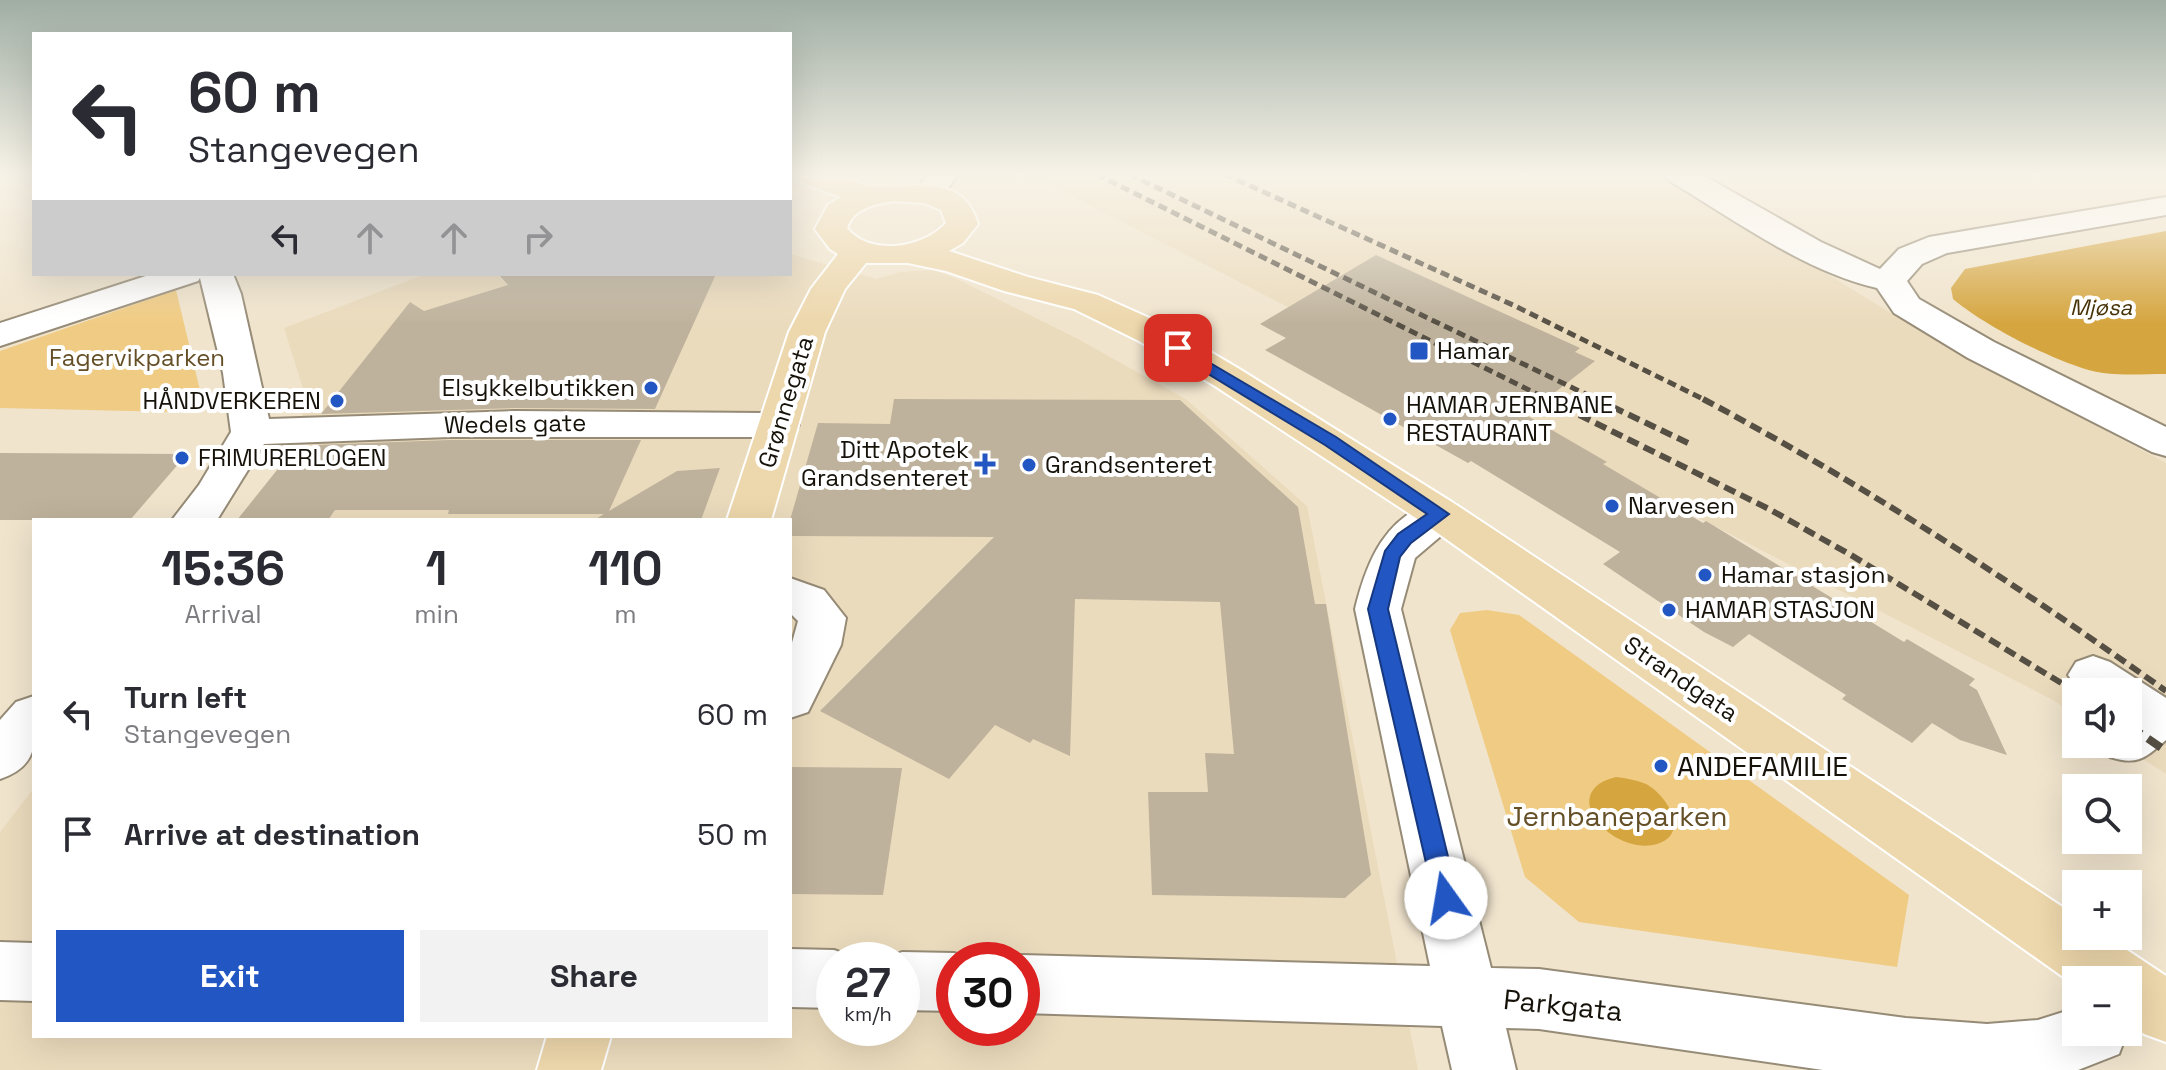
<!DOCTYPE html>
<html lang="en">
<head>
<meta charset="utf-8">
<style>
  :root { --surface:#fff; --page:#f2f2f3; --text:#2b2b33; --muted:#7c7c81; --accent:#2256c3 }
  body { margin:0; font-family:"Space Grotesk",sans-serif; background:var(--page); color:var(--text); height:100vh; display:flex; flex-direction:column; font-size:30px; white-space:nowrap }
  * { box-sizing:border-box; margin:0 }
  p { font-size:26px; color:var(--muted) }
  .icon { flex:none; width:44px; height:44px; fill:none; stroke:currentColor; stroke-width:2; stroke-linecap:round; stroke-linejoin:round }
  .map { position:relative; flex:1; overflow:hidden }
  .side { position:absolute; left:32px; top:518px; width:760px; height:520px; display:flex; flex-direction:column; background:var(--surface); border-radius:0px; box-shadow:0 8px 32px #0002 }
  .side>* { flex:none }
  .top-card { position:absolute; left:32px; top:32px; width:760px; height:244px; border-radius:0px; box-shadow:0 8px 32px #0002; background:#fff; color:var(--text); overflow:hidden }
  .fabs { position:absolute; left:2062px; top:678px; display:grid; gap:16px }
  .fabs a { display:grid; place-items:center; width:80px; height:80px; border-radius:0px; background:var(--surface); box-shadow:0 8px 32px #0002; font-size:40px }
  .speed { position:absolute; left:816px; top:942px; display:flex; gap:16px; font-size:40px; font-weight:700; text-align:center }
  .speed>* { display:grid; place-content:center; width:104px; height:104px; border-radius:50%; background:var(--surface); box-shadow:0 8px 32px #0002; line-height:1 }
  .speed small { font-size:20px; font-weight:400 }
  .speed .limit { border:12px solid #d22; background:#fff; color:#111 }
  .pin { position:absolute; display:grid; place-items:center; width:68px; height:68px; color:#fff; margin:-34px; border-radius:16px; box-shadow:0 4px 12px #0006 }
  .me { position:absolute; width:88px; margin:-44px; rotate:347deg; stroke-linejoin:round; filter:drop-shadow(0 0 6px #0008) }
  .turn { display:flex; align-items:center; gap:28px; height:168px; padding:0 24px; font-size:36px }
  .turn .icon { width:104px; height:104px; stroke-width:2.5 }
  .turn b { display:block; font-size:56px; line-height:68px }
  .lanes { display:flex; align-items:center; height:76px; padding:0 24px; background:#0003; justify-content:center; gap:40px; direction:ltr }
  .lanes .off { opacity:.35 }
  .eta { display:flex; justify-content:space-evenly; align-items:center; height:136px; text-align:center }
  .eta b { font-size:48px; font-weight:700; line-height:56px }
  .button { display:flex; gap:16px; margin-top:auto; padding:16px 24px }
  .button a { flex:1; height:92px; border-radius:0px; background:var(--accent); color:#fff; font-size:32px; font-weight:700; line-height:92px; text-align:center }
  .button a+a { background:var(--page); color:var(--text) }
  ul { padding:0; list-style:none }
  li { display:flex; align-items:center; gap:24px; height:120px; padding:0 24px }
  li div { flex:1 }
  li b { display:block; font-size:30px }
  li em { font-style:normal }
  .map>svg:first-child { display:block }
  .built { fill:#ebdbbd; fill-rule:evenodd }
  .green { fill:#f0cb83 }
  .water { fill:#d5a53f }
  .building { fill:#beb29c }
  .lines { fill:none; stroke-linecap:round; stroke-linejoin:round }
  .minor-casing { stroke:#968b76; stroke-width:4 }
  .major-casing { stroke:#fff; stroke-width:4 }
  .minor { fill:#fff; fill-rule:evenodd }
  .major { fill:#edd7ac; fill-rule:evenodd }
  .rail-far2 { stroke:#564f43; stroke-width:5; stroke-dasharray:9 5; stroke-linecap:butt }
  .rail-far1 { stroke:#564f43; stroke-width:6; stroke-dasharray:12 6; stroke-linecap:butt }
  .rail { stroke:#564f43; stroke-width:8; stroke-dasharray:16 8; stroke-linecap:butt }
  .route { fill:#2256c3; stroke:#16387f; stroke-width:2 }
  .poi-dot { fill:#2256c3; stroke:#fff; stroke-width:3 }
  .labels { text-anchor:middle; stroke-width:8; stroke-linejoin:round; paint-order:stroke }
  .far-water-label { font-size:22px; font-style:italic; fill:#473307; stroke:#fff }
  .poi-label { font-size:24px; fill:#16120a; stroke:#fff; text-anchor:start }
  .park-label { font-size:24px; fill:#644f27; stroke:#fff }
  .street-label { font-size:24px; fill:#16120a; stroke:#fff }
  .near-poi-label { font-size:28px; fill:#16120a; stroke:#fff; text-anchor:start }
  .near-park-label { font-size:28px; fill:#644f27; stroke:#fff }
  .near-street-label { font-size:28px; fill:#16120a; stroke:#fff }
</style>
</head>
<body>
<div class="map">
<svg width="2166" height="1070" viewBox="0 0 2166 1070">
  <rect width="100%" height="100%" fill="#f0e4cd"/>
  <g class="built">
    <polygon points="1029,174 1664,174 1935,340 2166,463 2166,774 2120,744 2128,744 2128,692 2076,692 2076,715 2053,700"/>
    <path d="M790,254l87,25 23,-7 33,-2 20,7 125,62 109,61 120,106 111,564h-1418v-238l34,-44v248h756v-516h-547l50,-63 13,-59 -22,-70 142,-54h70l62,59 159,-59h73zM834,960h68v68h-68zM954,960h68v68h-68z"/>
  </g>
  <g class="green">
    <polygon points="176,290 203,403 175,412 0,408 0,351"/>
    <polygon points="1487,610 1519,615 1909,895 1897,967 1579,922 1525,877 1450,630 1460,613"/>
  </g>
  <g class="water">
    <path d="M2166,231v143c-26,0 -56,3 -81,-5 -39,-12 -101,-44 -132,-70l-2,-11 14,-19z"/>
    <path d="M1616,777c10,1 20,3 30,7 21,11 45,50 11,60 -43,13 -103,-52 -41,-67z"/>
  </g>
  <g class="building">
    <polygon points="1376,255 1580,348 1575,352 1595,361 1526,415 1607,462 1603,464 1703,523 1706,521 1904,642 1907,639 1975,679 1969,685 1977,690 2007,755 1960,740 1932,723 1912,743 1842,699 1846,695 1749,634 1733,647 1704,632 1603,564 1620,552 1471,461 1468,463 1265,350 1286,338 1260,324"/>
    <polygon points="498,274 716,274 655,409 515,408 321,414 410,302 424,311 508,285"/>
    <polygon points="894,399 1180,400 1298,507 1315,604 1326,604 1371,875 1345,898 1152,895 1148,792 1208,792 1205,753 1234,754 1220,602 1075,599 1070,756 1033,739 1030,743 995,725 949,779 820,711 994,537 790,536 790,520 818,423 890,424"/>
    <polygon points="449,440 641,440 609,511 677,471 720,468 701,520 594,520 604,514 448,514 449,510 335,510 328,520 237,520 289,455 318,455 315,445"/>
    <polygon points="0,453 187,454 130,520 0,520"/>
    <polygon points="790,767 902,768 883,895 790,894"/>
  </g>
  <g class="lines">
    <g class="minor-casing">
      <g id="minor">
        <polygon points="928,174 958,174 940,200 929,203 918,200 914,194"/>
        <path d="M1664,174h37l120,68 59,27 19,-20 30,-12 237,-40v18l-219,38 -25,11 -15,17 12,18 75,43 172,85v29l-14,-4 -184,-94 -74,-45 -17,-25c-74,-17 -143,-69 -209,-108z"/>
        <polygon points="152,274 233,274 241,294 269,419 515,411 779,413 793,416 799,425 793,434 779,437 449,437 264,444 217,520 172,520 199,485 231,432 223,373 200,278 198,281 0,346 0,323"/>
        <path d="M1440,500l15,4 7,10 -7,10 -40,34 -14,51 90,359 48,1 367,49 81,6 51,-4 38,-12v24l52,-2 -9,24 -41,16h-255l-284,-41 -33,-1 10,42h-64l-10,-44 -420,-13v-53h-14l14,-5 408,11 -75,-357c12,-49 31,-95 85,-109z"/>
        <polygon points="790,578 824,590 846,618 841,645 808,712 790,718 790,650 798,621 790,613"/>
        <path d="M2093,656l17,6 56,36v42c-21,18 -28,26 -56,17l-7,-13h25v-52h-47l-13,-17 8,-13z"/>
        <path d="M34,696c0,39 10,68 -34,83v-59l16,-18z"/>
        <polygon points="0,942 34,943 34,1001 0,1000"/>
        <polygon points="790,949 834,950 856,958 834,960 834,1008 790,1007"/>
        <polygon points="902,952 954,953 973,960 954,960 954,1011 902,1010 902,960 881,960"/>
      </g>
    </g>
    <g class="major-casing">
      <g id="major">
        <path d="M790,174c14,0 31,-2 45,1 14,3 27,11 42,11 40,0 87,-11 101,38l-15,19 -14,8 79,26 70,18 67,30 76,45 214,134 621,412v20h30l60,40v66l-22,-8 -16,-12v-42h-52v6l-651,-462 -210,-138 -76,-45 -65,-32 -70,-18 -58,-20 -38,-8h-42l-21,26 -20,43 -54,188h-44l62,-188 22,-43 27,-35 -8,-5 -15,-20 13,-24 13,-8 -47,-17zM894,201l30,2 17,7 5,13c-22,25 -76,34 -99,5 6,-20 28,-24 47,-27z"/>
        <polygon points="547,1036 611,1036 601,1070 537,1070"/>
      </g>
    </g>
    <use href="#minor" class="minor"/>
    <use href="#major" class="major"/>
    <g class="rail-far2">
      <polyline points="1096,174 1551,401"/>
      <polyline points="1129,174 1600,401"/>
      <polyline points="1224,174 1513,305 1707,401"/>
    </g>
    <g class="rail-far1">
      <polyline points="1547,399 1769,509 1851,555 2076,692"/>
      <polyline points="1596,399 1688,443"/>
      <path d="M1703,399c162,86 314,186 463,292"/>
    </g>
    <polyline class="rail" points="2128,725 2166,751"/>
  </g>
  <linearGradient id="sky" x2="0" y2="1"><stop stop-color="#a0aea4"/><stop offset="0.54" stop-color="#f8f3e8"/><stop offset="1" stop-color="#f8f3e8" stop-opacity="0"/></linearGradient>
  <rect width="2166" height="324" fill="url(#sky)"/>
  <polygon class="route" points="1178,344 1336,437 1449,514 1411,543 1400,557 1388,609 1458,898 1455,906 1446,909 1438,906 1434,898 1368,609 1385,551 1398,534 1427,514 1325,445 1172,352 1172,345"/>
  <g class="poi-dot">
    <rect x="1409" y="341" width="20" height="20" rx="4"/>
    <circle cx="651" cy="388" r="8"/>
    <circle cx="337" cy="401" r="8"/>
    <circle cx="1390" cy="419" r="8"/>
    <circle cx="182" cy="458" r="8"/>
    <path d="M981 452h8v8h8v8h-8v8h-8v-8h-8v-8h8z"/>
    <circle cx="1029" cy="465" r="8"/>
    <circle cx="1612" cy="506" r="8"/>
    <circle cx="1705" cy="575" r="8"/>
    <circle cx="1669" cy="610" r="8"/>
    <circle cx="1661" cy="766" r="8"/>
  </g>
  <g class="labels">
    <g class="far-water-label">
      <text x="2101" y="315">Mjøsa</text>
    </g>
    <g class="poi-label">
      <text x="1437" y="359">Hamar</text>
      <text x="635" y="396" text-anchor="end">Elsykkelbutikken</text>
      <text x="321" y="409" text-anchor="end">HÅNDVERKEREN</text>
      <text x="1406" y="413">HAMAR JERNBANE<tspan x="1406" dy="28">RESTAURANT</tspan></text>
      <text x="969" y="458" text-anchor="end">Ditt Apotek<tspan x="969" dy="28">Grandsenteret</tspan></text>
      <text x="198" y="466">FRIMURERLOGEN</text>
      <text x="1045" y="473">Grandsenteret</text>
      <text x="1628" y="514">Narvesen</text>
      <text x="1721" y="583">Hamar stasjon</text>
      <text x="1685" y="618">HAMAR STASJON</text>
    </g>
    <g class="park-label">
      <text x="137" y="366">Fagervikparken</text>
    </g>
    <g class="street-label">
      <text transform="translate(786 402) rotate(-73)" y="8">Grønnegata</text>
      <text transform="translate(515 424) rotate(-1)" y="8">Wedels gate</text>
      <text transform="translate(1681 679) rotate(34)" y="8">Strandgata</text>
    </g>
    <g class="near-poi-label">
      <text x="1677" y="776">ANDEFAMILIE</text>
    </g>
    <g class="near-park-label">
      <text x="1617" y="826">Jernbaneparken</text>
    </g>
    <g class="near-street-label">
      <text transform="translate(1563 1005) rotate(6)" y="10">Parkgata</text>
    </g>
  </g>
</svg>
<div class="fabs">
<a><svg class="icon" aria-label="sound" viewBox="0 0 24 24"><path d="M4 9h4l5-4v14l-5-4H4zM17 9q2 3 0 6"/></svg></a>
<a><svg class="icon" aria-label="search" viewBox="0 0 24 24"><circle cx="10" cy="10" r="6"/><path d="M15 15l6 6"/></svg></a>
<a>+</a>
<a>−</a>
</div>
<div class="speed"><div>27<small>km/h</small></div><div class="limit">30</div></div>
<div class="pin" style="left:1178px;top:348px;background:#d93025"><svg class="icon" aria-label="arrive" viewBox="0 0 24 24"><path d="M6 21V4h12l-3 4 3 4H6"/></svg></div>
<svg class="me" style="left:1446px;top:898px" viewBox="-20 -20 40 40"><circle r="19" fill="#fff"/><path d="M0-13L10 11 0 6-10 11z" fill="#2256c3"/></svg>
<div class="top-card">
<div class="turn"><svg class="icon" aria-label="left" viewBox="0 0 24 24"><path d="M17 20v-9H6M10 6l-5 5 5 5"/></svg><div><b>60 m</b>Stangevegen</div></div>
<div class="lanes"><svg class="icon" aria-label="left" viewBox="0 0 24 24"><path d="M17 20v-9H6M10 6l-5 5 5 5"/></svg><svg class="icon off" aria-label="ahead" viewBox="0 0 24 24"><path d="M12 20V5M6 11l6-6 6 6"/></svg><svg class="icon off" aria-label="ahead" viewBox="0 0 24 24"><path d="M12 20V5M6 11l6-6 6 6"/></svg><svg class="icon off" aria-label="right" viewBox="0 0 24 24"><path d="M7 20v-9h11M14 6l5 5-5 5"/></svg></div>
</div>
<section class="side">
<div class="eta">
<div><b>15:36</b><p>Arrival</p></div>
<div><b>1</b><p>min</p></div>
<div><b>110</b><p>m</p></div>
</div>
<ul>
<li><svg class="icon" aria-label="left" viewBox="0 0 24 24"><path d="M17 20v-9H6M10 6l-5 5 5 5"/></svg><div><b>Turn left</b><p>Stangevegen</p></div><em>60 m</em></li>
<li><svg class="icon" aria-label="arrive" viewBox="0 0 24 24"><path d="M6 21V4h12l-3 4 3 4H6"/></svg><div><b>Arrive at destination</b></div><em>50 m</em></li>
</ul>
<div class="button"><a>Exit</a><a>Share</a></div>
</section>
</div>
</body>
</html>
